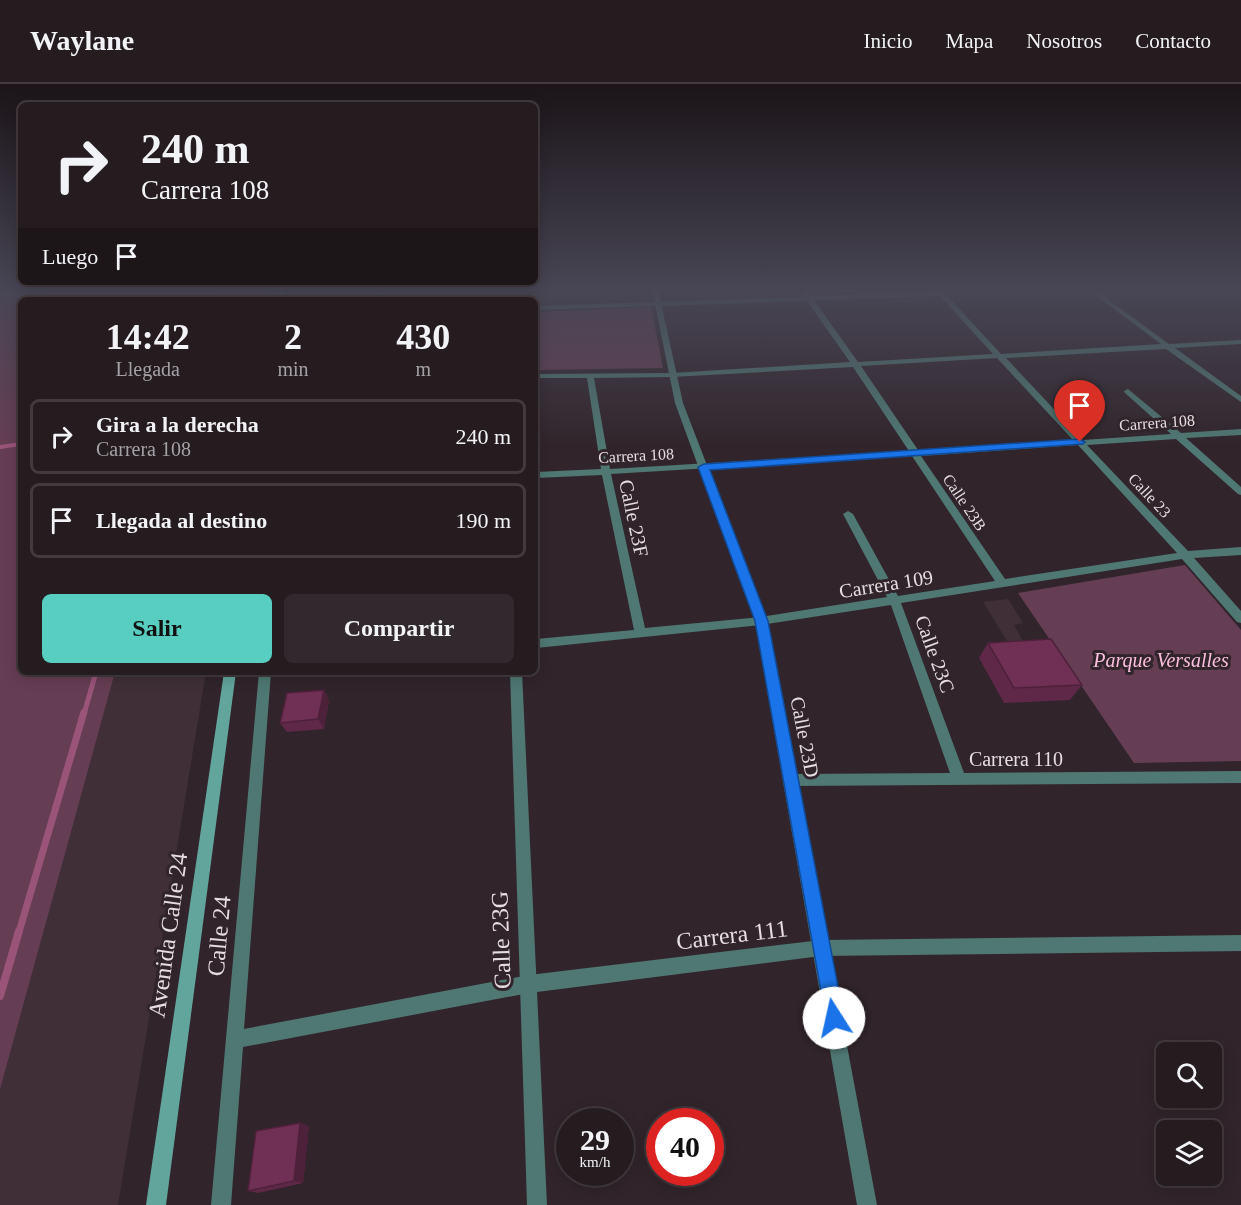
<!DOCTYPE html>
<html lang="es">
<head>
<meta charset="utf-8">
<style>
  :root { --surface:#251c20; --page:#31292d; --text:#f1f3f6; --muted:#a3a1a5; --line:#423a3e; --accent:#58cec0 }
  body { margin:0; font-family:"Times New Roman",serif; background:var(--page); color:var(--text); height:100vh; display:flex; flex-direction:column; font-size:22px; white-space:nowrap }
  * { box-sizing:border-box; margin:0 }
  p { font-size:20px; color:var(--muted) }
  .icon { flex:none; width:33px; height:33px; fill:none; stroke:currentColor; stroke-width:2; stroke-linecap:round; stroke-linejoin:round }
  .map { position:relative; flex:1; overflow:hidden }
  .details { position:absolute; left:18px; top:213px; width:520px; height:378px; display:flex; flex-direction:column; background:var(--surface); border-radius:9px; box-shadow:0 3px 15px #0003,0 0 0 2px var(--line) }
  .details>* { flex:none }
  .top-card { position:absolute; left:18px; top:18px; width:520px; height:183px; border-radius:9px; box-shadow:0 3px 15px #0003,0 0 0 2px var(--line); background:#251c20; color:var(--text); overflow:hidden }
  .buttons { position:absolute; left:1156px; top:958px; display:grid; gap:12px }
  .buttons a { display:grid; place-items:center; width:66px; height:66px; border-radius:9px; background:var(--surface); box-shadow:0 3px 15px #0003,0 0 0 2px var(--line); font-size:30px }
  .speed { position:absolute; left:556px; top:1024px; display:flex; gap:12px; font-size:30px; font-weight:700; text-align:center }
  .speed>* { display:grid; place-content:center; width:78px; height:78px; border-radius:50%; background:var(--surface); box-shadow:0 3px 15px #0003,0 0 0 2px var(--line); line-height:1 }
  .speed small { font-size:15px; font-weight:400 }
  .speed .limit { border:9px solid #d22; background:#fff; color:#111 }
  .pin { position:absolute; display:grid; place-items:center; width:51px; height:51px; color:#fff; margin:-62px -26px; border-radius:50% 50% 50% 0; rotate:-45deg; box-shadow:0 0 6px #0007 }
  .pin .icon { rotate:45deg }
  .me { position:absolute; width:66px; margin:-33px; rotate:350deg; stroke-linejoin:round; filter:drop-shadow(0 0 4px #0008) }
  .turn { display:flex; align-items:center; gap:21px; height:126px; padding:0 24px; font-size:27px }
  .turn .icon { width:78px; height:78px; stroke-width:2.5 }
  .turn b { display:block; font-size:42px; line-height:51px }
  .then { display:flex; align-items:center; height:57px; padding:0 24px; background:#0003; gap:12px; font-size:22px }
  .eta { display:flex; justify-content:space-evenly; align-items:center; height:102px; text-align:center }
  .eta b { font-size:36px; font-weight:800; line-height:42px }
  .primary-button { display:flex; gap:12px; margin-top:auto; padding:12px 24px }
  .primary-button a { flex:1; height:69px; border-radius:9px; background:var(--accent); color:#111; font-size:24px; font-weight:800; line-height:69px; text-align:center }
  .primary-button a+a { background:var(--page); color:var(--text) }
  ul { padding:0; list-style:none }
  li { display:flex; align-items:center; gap:18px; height:75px; margin:0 12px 9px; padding:0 12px; border:3px solid var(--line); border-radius:9px }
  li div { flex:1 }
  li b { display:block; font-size:22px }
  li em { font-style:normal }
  header { display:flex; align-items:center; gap:36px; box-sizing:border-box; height:84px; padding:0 30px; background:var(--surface); border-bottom:2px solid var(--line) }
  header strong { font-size:28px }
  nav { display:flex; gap:33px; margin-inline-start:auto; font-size:21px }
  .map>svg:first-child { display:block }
  .built { fill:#402f37 }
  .green { fill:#663e53 }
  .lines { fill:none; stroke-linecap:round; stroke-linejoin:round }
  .stream-far3 { stroke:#9a547a; stroke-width:4 }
  .stream-far2 { stroke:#9a547a; stroke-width:5 }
  .stream-far1 { stroke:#9a547a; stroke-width:7 }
  .stream { stroke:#9a547a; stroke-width:8 }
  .minor { fill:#4f7872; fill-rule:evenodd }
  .tertiary { fill:#4f7872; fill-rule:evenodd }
  .secondary { fill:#62a59c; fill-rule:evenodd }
  .wall { fill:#602848 }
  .shaded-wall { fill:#4e213b }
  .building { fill:#702f54; stroke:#4e213b; stroke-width:1.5 }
  .route { fill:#1a73e8; stroke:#114b97; stroke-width:1.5 }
  .labels { text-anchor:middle; stroke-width:6; stroke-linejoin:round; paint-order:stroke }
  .far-street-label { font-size:16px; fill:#e6dde1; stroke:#31252b }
  .street-label { font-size:20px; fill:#e6dde1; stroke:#31252b }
  .park-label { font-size:20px; font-style:italic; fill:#fcbedd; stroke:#31252b }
  .near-street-label { font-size:24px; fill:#e6dde1; stroke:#31252b }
</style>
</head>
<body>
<header>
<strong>Waylane</strong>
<nav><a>Inicio</a><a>Mapa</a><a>Nosotros</a><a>Contacto</a></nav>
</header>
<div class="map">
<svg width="1241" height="1121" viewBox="0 0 1241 1121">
  <rect width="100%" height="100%" fill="#31252b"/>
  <g class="built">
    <polygon points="0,205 267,205 265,216 21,216 21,588 206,588 118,1121 0,1121"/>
    <polygon points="1008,515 1023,539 1014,541 1024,559 1009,560 983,518"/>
  </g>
  <g class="green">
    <polygon points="0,205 220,205 217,216 21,216 21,588 115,588 0,1005"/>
    <polygon points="651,223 663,284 536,286 536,228"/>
    <polygon points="1185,481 1241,546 1241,677 1134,679 1018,509"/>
  </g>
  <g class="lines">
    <polyline class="stream-far3" points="0,363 21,360"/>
    <polyline class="stream-far2" points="84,630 96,588"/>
    <polyline class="stream-far1" points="19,848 84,628"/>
    <polyline class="stream" points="0,912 19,847"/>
    <g class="minor">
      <polygon points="381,205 387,205 382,216 376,216"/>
      <path d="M799,205h6l6,7 125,-4 -2,-3h7l60,65 160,-10 -74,-55h7l75,55 72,-4v4l-66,4 66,48v6l-75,-53 -160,9 77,82 88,-6 -46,-41 -1,-2 4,-2 53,44 60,-4v6l-55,3 55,49v8l-3,-1 -62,-55 -89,6 101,106 53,-4v8l-47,3 47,53v12l-4,-1 -55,-63 -281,44 63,170 277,-2v12l-450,3 -5,-2 -2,-4 2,-4 5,-2 159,-1 -59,-168 -130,20 -225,23v-9l98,-9 -32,-155 -66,3v-6l65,-3 -14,-91h-51v-4l136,-1 178,-11 -43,-61 -271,9v-4l268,-9zM940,212l53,58 -135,8 -44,-62zM997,274l76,82 -155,10 -57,-84zM853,283l56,84 -299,18 -16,-91 78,-1zM1078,361l99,108 -172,26 -84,-123zM912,372l83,125 -97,15 -45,-82 -5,-3 -5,3 44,83 -126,20 -116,11 -34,-154z"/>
      <polygon points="259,588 271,588 244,945 529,891 821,856 1241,851 1241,867 821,872 529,909 243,963 231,1121 211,1121"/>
    </g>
    <g class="tertiary">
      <polygon points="515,205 521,205 520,216 514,216"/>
      <polygon points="652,205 658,205 683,319 767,537 877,1121 857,1121 755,537 675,319"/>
      <polygon points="510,588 522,588 547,1121 527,1121"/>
    </g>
    <g class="secondary">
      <polygon points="278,205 284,205 283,216 277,216"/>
      <polygon points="224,588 236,588 166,1121 146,1121"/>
    </g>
  </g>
  <g class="wall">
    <polygon points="988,559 1082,601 1070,616 1004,619 979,574"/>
    <polygon points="324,606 329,616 324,645 287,648 280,639"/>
    <polygon points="300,1039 309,1042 303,1099 258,1109 248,1107"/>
  </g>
  <g class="shaded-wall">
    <polygon points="324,606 329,616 324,645 318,635"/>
    <polygon points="300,1039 309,1042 303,1099 294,1097"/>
  </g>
  <g class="building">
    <polygon points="1051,555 1082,601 1014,604 988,559"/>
    <polygon points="324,606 318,635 280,639 287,609"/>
    <polygon points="300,1039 294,1097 248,1107 256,1047"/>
  </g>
  <linearGradient id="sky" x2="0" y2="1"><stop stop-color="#1b1418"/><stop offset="0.57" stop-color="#484655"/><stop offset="1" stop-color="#484655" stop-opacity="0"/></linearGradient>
  <rect width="1241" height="362" fill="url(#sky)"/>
  <polygon class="route" points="1080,355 1085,358 1083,360 710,386 768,537 844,934 841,941 834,944 827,941 755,537 698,383 704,380"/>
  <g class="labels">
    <g class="far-street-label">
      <text transform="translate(1157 338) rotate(-4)" y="6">Carrera 108</text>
      <text transform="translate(636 371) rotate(-3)" y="6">Carrera 108</text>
      <text transform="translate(1150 411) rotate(47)" y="6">Calle 23</text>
      <text transform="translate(965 418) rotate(56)" y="6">Calle 23B</text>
    </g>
    <g class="street-label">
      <text transform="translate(634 434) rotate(78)" y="7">Calle 23F</text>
      <text transform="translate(886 500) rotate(-9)" y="7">Carrera 109</text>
      <text transform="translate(935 570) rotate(70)" y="7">Calle 23C</text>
      <text transform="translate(805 653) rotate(79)" y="7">Calle 23D</text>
      <text x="1016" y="682">Carrera 110</text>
    </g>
    <g class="park-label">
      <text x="1161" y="583">Parque Versalles</text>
    </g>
    <g class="near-street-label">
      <text transform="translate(168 851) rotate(-82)" y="8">Avenida Calle 24</text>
      <text transform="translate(732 851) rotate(-7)" y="8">Carrera 111</text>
      <text transform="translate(219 852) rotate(-85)" y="8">Calle 24</text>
      <text transform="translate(501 856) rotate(-92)" y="8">Calle 23G</text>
    </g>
  </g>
</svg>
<div class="buttons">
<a><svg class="icon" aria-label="search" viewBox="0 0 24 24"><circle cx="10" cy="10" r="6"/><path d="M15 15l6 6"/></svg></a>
<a><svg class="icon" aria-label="layers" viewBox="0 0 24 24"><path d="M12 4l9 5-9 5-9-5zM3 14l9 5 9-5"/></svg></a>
</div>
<div class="speed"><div>29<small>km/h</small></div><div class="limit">40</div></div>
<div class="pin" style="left:1080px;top:358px;background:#d93025"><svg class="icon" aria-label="arrive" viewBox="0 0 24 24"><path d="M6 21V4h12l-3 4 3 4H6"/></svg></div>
<svg class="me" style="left:834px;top:934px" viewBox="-20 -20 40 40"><circle r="19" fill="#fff"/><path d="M0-13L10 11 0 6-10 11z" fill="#1a73e8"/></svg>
<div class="top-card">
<div class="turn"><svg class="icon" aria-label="right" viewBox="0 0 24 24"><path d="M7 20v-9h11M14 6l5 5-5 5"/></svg><div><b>240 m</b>Carrera 108</div></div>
<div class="then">Luego<svg class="icon" aria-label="arrive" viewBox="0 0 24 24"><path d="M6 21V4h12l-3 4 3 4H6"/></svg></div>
</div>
<section class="details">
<div class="eta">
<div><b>14:42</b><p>Llegada</p></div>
<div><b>2</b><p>min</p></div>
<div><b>430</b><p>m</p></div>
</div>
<ul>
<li><svg class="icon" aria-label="right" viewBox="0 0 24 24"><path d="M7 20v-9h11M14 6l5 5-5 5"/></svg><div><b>Gira a la derecha</b><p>Carrera 108</p></div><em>240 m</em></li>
<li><svg class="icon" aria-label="arrive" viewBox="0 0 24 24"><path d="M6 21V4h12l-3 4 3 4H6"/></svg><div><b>Llegada al destino</b></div><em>190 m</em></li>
</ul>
<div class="primary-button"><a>Salir</a><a>Compartir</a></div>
</section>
</div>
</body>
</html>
